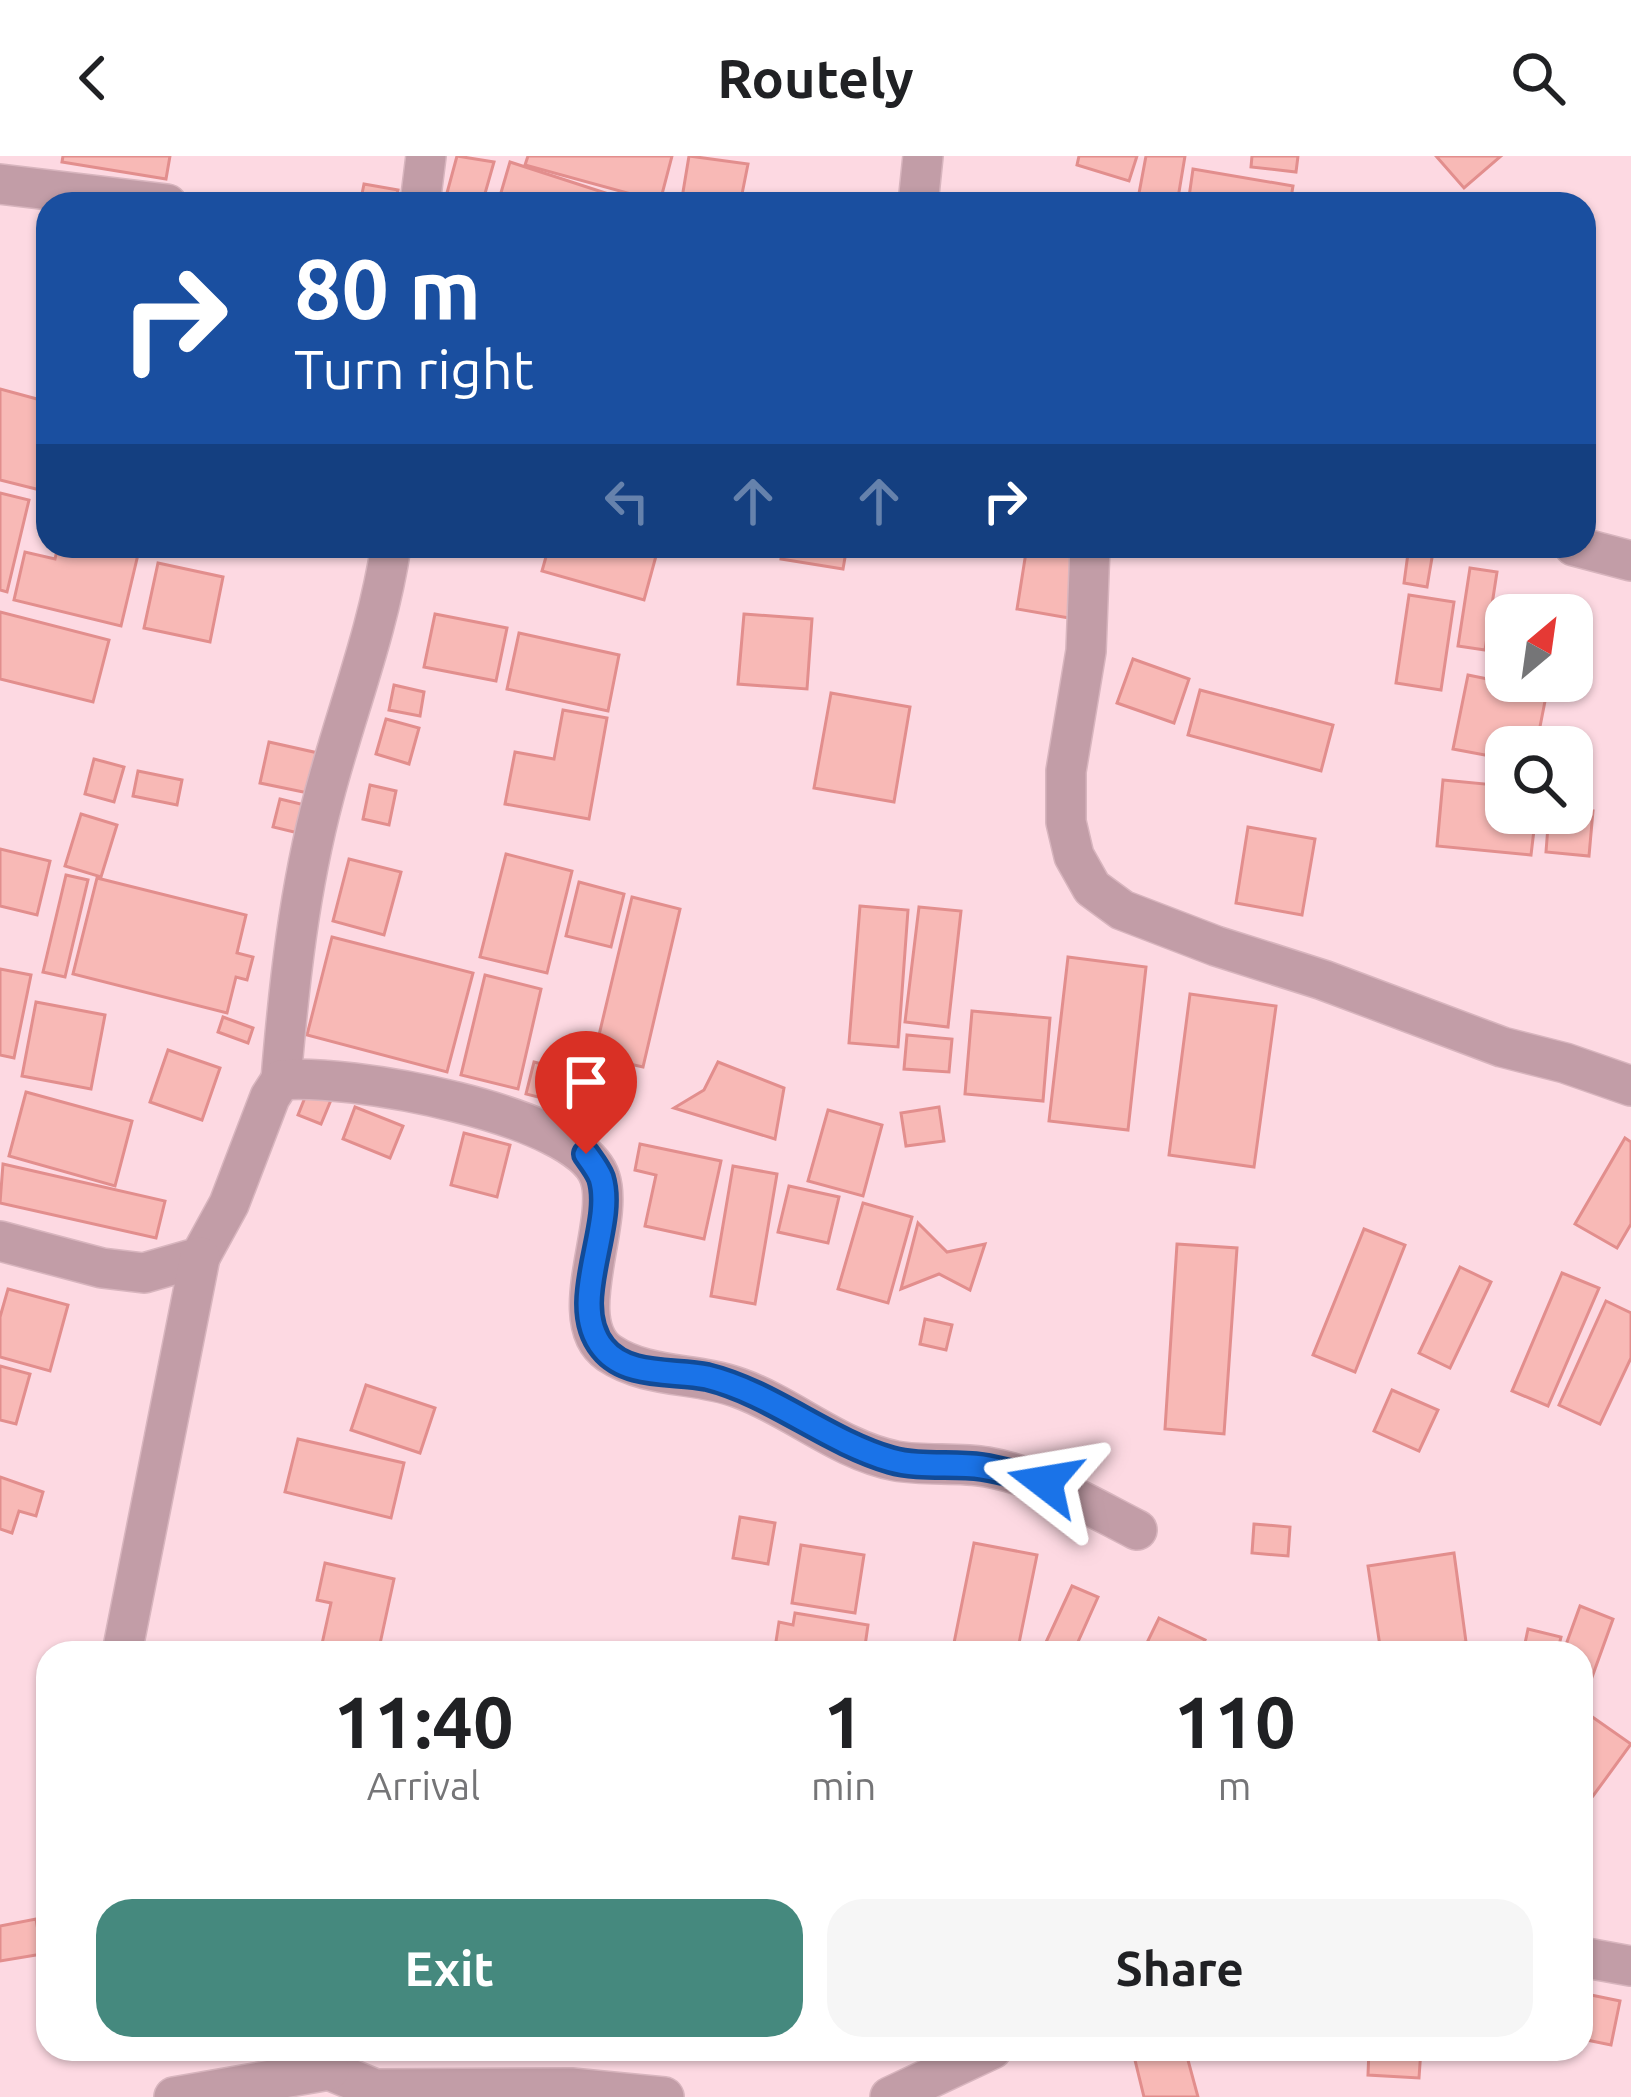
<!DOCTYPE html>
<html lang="en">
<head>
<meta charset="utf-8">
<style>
  :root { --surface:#fff; --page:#f6f6f6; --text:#202124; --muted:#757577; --accent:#45897e }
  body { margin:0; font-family:Ubuntu,sans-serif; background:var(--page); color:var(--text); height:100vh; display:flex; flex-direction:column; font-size:45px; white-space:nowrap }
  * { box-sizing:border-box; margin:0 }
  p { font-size:39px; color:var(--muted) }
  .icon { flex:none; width:66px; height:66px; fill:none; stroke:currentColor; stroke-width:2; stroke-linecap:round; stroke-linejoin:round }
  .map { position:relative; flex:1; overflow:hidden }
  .drawer { position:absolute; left:36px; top:1485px; width:1557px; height:420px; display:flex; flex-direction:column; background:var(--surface); border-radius:36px; box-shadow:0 3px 9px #0004 }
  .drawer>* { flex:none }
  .top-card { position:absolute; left:36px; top:36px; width:1560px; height:366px; border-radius:36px; box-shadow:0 3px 9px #0004; background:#1a4fa0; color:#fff; overflow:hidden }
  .needle { width:78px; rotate:29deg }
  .fabs { position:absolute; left:1485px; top:438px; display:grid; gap:24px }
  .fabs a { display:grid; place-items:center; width:108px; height:108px; border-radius:24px; background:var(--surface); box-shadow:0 3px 9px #0004; font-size:60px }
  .pin { position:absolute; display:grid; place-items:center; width:102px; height:102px; color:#fff; margin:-123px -51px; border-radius:50% 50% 50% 0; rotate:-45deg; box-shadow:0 0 12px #0007 }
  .pin .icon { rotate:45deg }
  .me { position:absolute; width:132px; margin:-66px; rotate:284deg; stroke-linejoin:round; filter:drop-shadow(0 0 9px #0008) }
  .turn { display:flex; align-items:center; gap:42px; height:252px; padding:0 60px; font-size:54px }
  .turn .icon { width:156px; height:156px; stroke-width:2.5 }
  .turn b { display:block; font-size:84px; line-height:102px }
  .lanes { display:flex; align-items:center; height:114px; padding:0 60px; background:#0003; justify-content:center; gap:60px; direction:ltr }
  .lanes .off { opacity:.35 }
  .eta { display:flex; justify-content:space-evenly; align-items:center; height:204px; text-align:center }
  .eta b { font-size:72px; font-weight:700; line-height:84px }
  .cta { display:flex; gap:24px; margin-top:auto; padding:24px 60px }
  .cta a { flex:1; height:138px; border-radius:36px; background:var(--accent); color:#fff; font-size:48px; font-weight:700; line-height:138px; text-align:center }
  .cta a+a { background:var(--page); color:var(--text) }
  header { display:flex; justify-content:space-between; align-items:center; height:156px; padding:0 60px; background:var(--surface); font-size:54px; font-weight:700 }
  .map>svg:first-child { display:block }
  .building { fill:#f8b9b6; stroke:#e28e8d; stroke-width:3 }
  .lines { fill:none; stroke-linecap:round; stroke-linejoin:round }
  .minor-casing { stroke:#d8b5be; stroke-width:42 }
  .minor { stroke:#c29da7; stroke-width:39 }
  .route-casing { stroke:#114b97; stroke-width:30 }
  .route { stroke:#1a73e8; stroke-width:21 }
</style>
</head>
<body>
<header><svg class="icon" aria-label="back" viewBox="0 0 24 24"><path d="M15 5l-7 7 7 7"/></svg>Routely<svg class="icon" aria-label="search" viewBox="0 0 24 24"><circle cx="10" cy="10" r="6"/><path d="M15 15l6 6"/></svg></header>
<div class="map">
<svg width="1631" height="1941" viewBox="0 0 1631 1941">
  <rect width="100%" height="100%" fill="#fdd9e2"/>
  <g class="building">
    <polygon points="63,0 170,0 166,23 62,6"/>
    <polygon points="457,0 494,6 482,48 444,48"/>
    <polygon points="528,0 672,0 660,46 525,9"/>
    <polygon points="689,0 748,8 740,48 681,48"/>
    <polygon points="1079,0 1137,0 1129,25 1077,9"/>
    <polygon points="1146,0 1185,0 1177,48 1137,48"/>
    <polygon points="1252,0 1298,0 1296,16 1251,11"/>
    <polygon points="1436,0 1501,0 1464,32"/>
    <polygon points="510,6 630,45 629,48 524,48 500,40"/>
    <polygon points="1193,13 1293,30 1290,48 1188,48"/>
    <polygon points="364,28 398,34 395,48 360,48"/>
    <polygon points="0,233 48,246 48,336 0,324"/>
    <polygon points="0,337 29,344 7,436 0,434"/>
    <polygon points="58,390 140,390 121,470 14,444 25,396 55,403"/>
    <polygon points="549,390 620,390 656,400 644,444 542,415"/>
    <polygon points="783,390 847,390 843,413 781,403"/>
    <polygon points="1027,390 1080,397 1069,462 1017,453"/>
    <polygon points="1409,390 1434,390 1427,431 1404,427"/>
    <polygon points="158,407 223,421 210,486 144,472"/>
    <polygon points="1470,412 1497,416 1485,494 1458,490"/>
    <polygon points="1409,439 1454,446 1441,534 1396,527"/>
    <polygon points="0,456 109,484 93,546 0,523"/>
    <polygon points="435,458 507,472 496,525 424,511"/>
    <polygon points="744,458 812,463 807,533 738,528"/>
    <polygon points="519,477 619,499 608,555 507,533"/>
    <polygon points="1133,503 1189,523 1174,567 1117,547"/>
    <polygon points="1468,519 1547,535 1536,591 1506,591 1506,603 1453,593"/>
    <polygon points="394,529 424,536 420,560 389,554"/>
    <polygon points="1200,534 1333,569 1321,615 1188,579"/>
    <polygon points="831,537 910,551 894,646 814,632"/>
    <polygon points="563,554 607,562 589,663 505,648 515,596 554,603"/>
    <polygon points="386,563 419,572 409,608 376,598"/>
    <polygon points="269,586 318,597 308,637 260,627"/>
    <polygon points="94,603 124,611 114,646 85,638"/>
    <polygon points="138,615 182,624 177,649 133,640"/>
    <polygon points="1443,624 1506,630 1506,657 1536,657 1531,699 1437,690"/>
    <polygon points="370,629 396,635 389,669 363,663"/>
    <polygon points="280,643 305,649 298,677 273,671"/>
    <polygon points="1572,654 1593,655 1589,700 1546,696 1549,657 1572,657"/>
    <polygon points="81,658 117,669 101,721 65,710"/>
    <polygon points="1248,671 1315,683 1302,759 1236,747"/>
    <polygon points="0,693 50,705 37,759 0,750"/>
    <polygon points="506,698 572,715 547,817 480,801"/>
    <polygon points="349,703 401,716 384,779 333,765"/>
    <polygon points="66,719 88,724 65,821 43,816"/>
    <polygon points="97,722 246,759 237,797 253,801 247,824 236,821 227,857 73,818"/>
    <polygon points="579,726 624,738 611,791 566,780"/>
    <polygon points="632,741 680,753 643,911 594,900"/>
    <polygon points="860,750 908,754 898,891 849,887"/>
    <polygon points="919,751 961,755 948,871 905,866"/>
    <polygon points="332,781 473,817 447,916 307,879"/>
    <polygon points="1068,801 1146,811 1128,974 1049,965"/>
    <polygon points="0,813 31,819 14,902 0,899"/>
    <polygon points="485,819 541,833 518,933 461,919"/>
    <polygon points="1190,838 1276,850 1254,1011 1169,999"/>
    <polygon points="36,846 105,859 91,933 22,920"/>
    <polygon points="972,855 1050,862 1043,945 965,938"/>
    <polygon points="223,861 253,872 248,887 218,876"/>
    <polygon points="907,879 952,883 949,916 904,913"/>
    <polygon points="168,894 220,912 202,964 150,946"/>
    <polygon points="534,906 570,915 562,947 526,938"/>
    <polygon points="718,906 784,932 775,983 674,952 704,934"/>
    <polygon points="308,934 331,944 321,968 298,959"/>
    <polygon points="26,936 132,965 115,1030 9,1000"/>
    <polygon points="355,951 403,970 390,1002 343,983"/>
    <polygon points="939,951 944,985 906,990 901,957"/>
    <polygon points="828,954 882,969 863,1040 808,1025"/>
    <polygon points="464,977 510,989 497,1041 451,1029"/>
    <polygon points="1625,982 1631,986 1631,1068 1617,1092 1575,1068"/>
    <polygon points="640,988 721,1005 704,1083 645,1070 656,1019 635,1014"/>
    <polygon points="3,1008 165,1045 156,1082 0,1047"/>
    <polygon points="733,1010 777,1018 755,1148 711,1140"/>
    <polygon points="789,1030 839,1041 828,1087 778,1076"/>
    <polygon points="863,1047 912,1061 888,1147 838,1133"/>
    <polygon points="918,1067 947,1096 985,1088 970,1134 939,1118 901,1133"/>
    <polygon points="1364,1073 1405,1089 1355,1216 1313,1199"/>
    <polygon points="1177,1088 1237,1092 1224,1278 1165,1273"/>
    <polygon points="1460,1111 1491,1126 1450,1212 1419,1197"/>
    <polygon points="1562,1117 1599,1132 1548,1250 1512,1235"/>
    <polygon points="8,1133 68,1149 50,1215 0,1201 0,1161"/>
    <polygon points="1606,1145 1631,1157 1631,1202 1600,1268 1559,1249"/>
    <polygon points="925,1163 952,1169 946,1194 920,1188"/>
    <polygon points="0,1210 30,1218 16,1268 0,1264"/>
    <polygon points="366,1229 435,1252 420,1297 351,1274"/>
    <polygon points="1392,1234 1438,1254 1419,1295 1374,1275"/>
    <polygon points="298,1283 404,1307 391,1362 285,1336"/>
    <polygon points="0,1321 43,1336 36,1360 19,1355 12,1377 0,1373"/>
    <polygon points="740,1361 775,1367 768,1408 733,1402"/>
    <polygon points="1254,1368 1290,1371 1288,1400 1252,1397"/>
    <polygon points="974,1387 1037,1399 1017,1497 952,1497"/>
    <polygon points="801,1389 864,1399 855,1457 792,1447"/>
    <polygon points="1454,1397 1466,1486 1381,1497 1368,1410"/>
    <polygon points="325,1407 394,1423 378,1497 320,1497 331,1447 317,1444"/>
    <polygon points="1072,1430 1098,1441 1073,1497 1041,1497"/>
    <polygon points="1580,1450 1613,1463 1587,1535 1581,1533 1581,1497 1563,1497"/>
    <polygon points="795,1457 868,1469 864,1497 789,1497 775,1492 779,1466 793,1469"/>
    <polygon points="1159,1462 1205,1484 1198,1497 1142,1497"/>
    <polygon points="1528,1473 1561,1481 1557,1497 1523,1497"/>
    <polygon points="1581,1553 1631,1588 1593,1640 1581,1632"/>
    <polygon points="36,1763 42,1798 0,1805 0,1770"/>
    <polygon points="1591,1839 1620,1845 1611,1889 1582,1883"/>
    <polygon points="1161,1893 1185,1893 1198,1941 1144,1941 1134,1900"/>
    <polygon points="1369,1893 1421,1893 1419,1922 1368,1919"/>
  </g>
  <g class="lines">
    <g class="minor-casing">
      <g id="minor">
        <polyline points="0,28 167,48"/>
        <polyline points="420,48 426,0"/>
        <polyline points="918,48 923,0"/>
        <polyline points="1090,390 1086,495 1066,615 1066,666 1074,700 1092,732 1122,754 1216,790 1323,824 1502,891 1565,907 1631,930"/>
        <polyline points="1574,390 1631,405"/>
        <path d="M281,924c8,-96 18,-190 43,-284 22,-84 54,-164 67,-250"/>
        <path d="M0,1085l102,27 42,5 56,-16 29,-53 41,-107 11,-17c62,-7 299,33 319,98 15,45 -37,143 9,175 39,26 87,19 130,35 53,19 100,62 157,73 29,5 61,1 91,6 55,10 101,38 150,63"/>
        <polyline points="122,1497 200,1101"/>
        <polyline points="1581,1801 1631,1810"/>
        <polyline points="312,1893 329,1914 375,1933 571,1932 664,1941"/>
        <polyline points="174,1941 329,1914"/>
        <polyline points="890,1941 992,1893"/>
      </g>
    </g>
    <use href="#minor" class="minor"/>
  </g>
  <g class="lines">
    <g class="route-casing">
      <path id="route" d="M586,998c5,7 12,16 15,24 15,49 -35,125 2,170 24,30 71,22 104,29 65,16 119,64 184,83 28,8 62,3 91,7 21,3 42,10 63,15"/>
    </g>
    <use href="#route" class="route"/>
  </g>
</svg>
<div class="fabs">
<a><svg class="needle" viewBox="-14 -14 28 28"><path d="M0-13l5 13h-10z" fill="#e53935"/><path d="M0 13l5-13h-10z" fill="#757577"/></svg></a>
<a><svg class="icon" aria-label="search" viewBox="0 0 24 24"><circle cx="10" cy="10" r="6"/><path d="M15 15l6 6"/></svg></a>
</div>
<div class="pin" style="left:586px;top:998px;background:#d93025"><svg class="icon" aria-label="arrive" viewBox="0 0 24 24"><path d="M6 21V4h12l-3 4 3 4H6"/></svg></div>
<svg class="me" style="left:1045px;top:1326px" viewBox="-20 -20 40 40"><path d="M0-17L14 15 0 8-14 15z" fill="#1a73e8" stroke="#fff" stroke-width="4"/></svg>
<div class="top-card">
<div class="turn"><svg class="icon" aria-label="right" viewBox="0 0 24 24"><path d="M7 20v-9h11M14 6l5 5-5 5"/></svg><div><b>80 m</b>Turn right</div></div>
<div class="lanes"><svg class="icon off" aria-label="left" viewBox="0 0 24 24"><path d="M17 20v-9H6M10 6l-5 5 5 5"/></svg><svg class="icon off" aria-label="ahead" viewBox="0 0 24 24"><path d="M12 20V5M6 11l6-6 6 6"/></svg><svg class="icon off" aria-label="ahead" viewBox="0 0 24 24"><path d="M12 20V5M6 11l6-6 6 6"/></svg><svg class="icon" aria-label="right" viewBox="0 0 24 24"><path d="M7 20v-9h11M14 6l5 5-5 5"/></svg></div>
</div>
<section class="drawer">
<div class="eta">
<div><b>11:40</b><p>Arrival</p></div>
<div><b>1</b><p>min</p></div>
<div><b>110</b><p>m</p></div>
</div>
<div class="cta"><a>Exit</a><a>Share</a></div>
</section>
</div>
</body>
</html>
